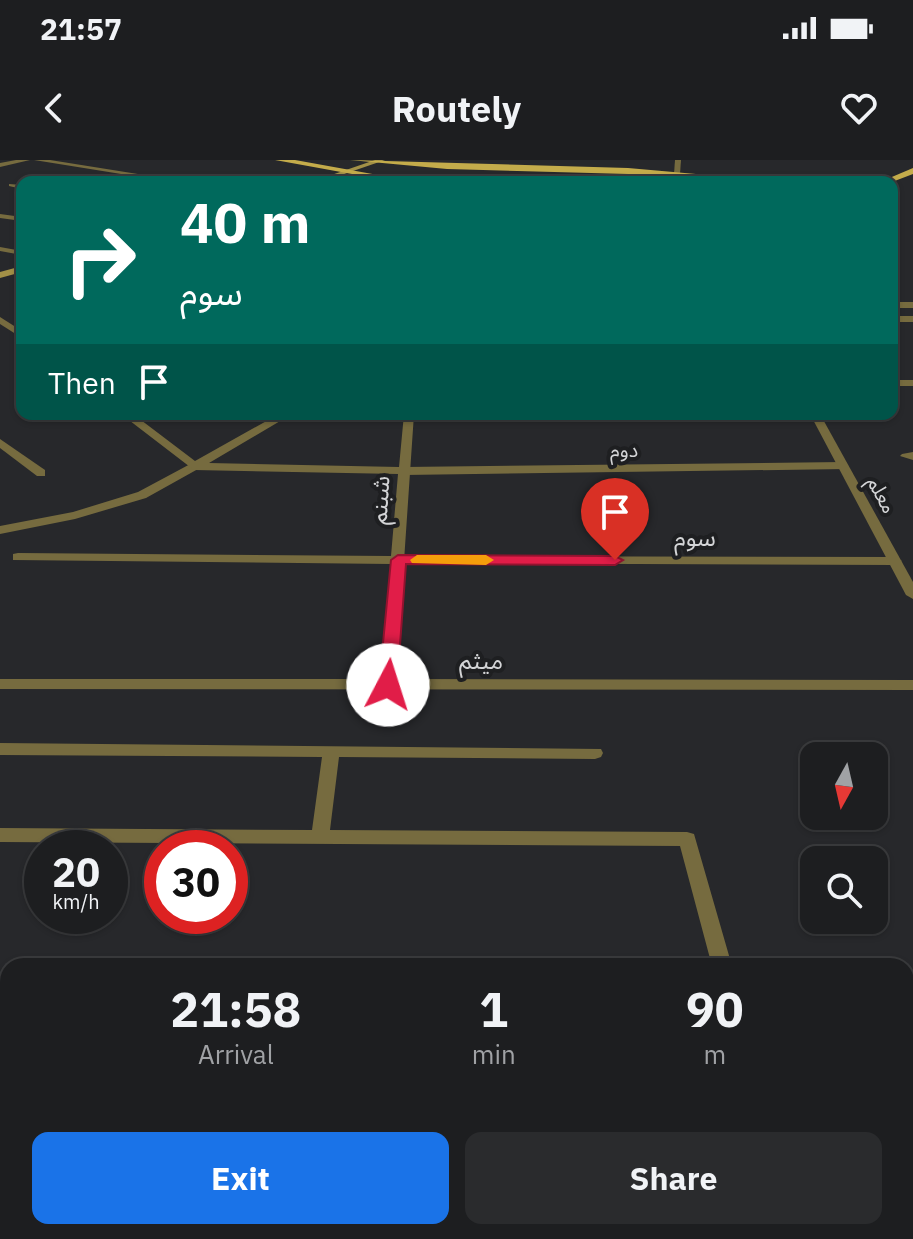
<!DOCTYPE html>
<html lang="en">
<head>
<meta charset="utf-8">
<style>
  :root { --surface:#1d1e20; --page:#2a2b2d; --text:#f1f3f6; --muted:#a0a2a5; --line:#3b3c3e; --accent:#1a73e8 }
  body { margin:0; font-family:"IBM Plex Sans","Noto Sans Arabic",sans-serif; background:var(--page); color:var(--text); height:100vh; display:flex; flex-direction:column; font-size:30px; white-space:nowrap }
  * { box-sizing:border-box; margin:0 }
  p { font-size:26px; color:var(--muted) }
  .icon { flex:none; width:44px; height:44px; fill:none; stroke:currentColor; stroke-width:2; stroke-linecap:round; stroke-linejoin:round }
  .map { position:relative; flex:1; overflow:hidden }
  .details { position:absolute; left:0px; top:798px; width:914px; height:282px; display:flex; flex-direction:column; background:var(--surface); border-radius:24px 24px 0 0; box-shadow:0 2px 6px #0004,0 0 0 2px var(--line) }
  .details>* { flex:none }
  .top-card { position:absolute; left:16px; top:16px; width:882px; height:244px; border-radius:16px; box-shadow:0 2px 6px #0004,0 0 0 2px var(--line); background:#00695c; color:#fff; overflow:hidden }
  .needle { width:52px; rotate:188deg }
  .controls { position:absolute; left:800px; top:582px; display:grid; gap:16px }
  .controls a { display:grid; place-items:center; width:88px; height:88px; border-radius:16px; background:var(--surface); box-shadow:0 2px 6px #0004,0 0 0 2px var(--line); font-size:40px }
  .speed { position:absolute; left:24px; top:670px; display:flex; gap:16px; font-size:40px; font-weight:700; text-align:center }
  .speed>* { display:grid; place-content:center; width:104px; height:104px; border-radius:50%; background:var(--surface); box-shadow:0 2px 6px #0004,0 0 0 2px var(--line); line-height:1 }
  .speed small { font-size:20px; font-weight:400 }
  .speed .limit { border:12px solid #d22; background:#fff; color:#111 }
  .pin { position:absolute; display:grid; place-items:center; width:68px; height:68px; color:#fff; margin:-82px -34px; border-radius:50% 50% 50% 0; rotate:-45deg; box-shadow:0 0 8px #0007 }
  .pin .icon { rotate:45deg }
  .me { position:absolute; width:88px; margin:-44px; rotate:5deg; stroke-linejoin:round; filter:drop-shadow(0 0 6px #0008) }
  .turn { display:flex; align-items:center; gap:28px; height:168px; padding:0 32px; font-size:36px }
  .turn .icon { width:104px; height:104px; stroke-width:2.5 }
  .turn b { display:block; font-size:56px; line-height:68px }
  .then { display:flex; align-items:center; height:76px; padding:0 32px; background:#0003; gap:16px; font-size:30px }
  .eta { display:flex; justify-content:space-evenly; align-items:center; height:136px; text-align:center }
  .eta b { font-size:48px; font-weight:800; line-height:56px }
  .cta { display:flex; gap:16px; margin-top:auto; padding:16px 32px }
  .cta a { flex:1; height:92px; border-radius:16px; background:var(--accent); color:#fff; font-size:32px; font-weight:800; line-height:92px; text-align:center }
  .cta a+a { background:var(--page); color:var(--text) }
  .status { display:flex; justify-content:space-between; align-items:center; height:56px; padding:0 40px; background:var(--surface); direction:ltr }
  .status svg { height:22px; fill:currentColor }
  header { display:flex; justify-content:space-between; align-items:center; height:104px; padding:0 32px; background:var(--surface); font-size:36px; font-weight:800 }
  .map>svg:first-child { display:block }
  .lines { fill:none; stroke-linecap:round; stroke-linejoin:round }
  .lane { fill:#766b3f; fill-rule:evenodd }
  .street { fill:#766b3f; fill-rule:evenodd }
  .secondary { fill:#a29047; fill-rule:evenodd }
  .primary { fill:#c4ac4b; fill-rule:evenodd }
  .route { fill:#e11d48; stroke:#92132f; stroke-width:2 }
  .slow { fill:#f59e0b }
  .labels { text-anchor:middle; stroke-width:8; stroke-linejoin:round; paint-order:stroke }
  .far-street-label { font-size:20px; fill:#d4d5d7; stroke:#1e1f21 }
  .street-label { font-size:24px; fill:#d4d5d7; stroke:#1e1f21 }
</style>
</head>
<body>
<div class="status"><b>21:57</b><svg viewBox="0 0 49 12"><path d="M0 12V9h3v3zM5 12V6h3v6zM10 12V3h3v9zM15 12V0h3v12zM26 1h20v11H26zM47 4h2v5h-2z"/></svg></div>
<header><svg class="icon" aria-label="back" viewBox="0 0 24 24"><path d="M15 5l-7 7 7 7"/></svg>Routely<svg class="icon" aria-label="heart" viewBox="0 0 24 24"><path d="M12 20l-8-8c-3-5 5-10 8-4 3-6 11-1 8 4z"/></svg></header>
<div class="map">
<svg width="913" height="1079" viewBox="0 0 913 1079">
  <rect width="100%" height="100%" fill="#27282b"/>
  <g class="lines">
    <g class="lane">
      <polygon points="34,0 50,0 188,22 171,22"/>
      <polygon points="9,24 22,25 22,29 9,26"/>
      <rect x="892" y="220" width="21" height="6"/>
      <polygon points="913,292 913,300 900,296 902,294"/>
      <polygon points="194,302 200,306 198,309 146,338 75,359 0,374 0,366 73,352 138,332"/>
      <polygon points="843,302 847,303 847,309 404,315 398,311 404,307"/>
      <polygon points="398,396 895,397 902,401 895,405 393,403 391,400"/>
    </g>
    <g class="street">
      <polygon points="16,0 30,0 0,7 0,3"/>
      <polygon points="675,0 681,0 680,14 677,16 674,14"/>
      <polygon points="434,18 452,22 432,21"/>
      <polygon points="0,54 22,57 22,61 0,58"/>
      <polygon points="0,87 22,91 22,95 0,91"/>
      <rect x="892" y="142" width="21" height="6"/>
      <rect x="892" y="156" width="21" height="6"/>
      <polygon points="0,157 22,171 22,178 0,164"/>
      <polygon points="121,254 133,254 195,301 279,254 292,254 209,303 399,307 404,254 414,254 396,519 913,520 913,530 0,529 0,519 381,519 391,404 13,400 13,394 18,393 391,396 398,314 194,310"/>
      <polygon points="810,254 820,254 913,422 913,439 906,435"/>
      <polygon points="0,279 45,310 45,316 37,316 0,288"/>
      <polygon points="0,583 601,589 603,593 601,597 595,599 339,597 330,670 687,672 694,674 732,806 712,806 680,686 0,682 0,668 312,670 322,597 0,595"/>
      <rect x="0" y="824" width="8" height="20"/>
      <polygon points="906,1060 913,1063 913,1079 894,1079 891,1072 906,1072"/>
      <polygon points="30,1072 67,1072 64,1079 27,1079"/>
      <polygon points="409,1072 445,1072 442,1079 406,1079"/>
      <polygon points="789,1072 832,1072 829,1079 786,1079"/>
    </g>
    <g class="secondary">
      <polygon points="375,0 385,0 321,22 311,22"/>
      <polygon points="22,106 22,112 0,118 0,112"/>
    </g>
    <g class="primary">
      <polygon points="275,0 295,0 378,15 374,18"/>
      <polygon points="350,0 628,8 788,22 628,14 447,9"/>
      <polygon points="913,8 913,14 892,22 880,22"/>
    </g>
  </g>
  <polygon class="route" points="398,395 615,396 623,400 615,405 406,404 397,525 388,531 379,525 391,400"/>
  <polygon class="slow" points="417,395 486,395 494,400 486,405 412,403 410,400"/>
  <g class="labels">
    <g class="far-street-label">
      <text transform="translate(624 290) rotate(-1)" y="7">دوم</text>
      <text transform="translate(882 335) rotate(62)" y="7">معلم</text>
    </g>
    <g class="street-label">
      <text transform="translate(380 340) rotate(-86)" y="8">شبنم</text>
      <text x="695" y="386">سوم</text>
      <text x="481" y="509">میثم</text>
    </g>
  </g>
</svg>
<div class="controls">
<a><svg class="needle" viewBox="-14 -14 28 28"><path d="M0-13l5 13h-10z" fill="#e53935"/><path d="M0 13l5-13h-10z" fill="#a0a2a5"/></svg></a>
<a><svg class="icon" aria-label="search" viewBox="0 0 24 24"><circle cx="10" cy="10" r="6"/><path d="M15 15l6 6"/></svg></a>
</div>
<div class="speed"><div>20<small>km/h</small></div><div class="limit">30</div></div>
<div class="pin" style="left:615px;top:400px;background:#d93025"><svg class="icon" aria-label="arrive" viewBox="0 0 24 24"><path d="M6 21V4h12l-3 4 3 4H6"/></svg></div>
<svg class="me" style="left:388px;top:525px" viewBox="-20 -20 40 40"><circle r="19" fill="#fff"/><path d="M0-13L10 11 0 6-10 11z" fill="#e11d48"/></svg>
<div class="top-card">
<div class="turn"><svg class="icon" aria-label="right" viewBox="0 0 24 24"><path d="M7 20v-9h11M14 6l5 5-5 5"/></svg><div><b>40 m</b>سوم</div></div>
<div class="then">Then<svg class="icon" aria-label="arrive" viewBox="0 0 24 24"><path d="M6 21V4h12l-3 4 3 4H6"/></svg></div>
</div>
<section class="details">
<div class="eta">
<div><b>21:58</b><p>Arrival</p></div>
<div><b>1</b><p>min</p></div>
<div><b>90</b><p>m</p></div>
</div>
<div class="cta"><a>Exit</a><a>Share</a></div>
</section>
</div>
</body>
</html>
